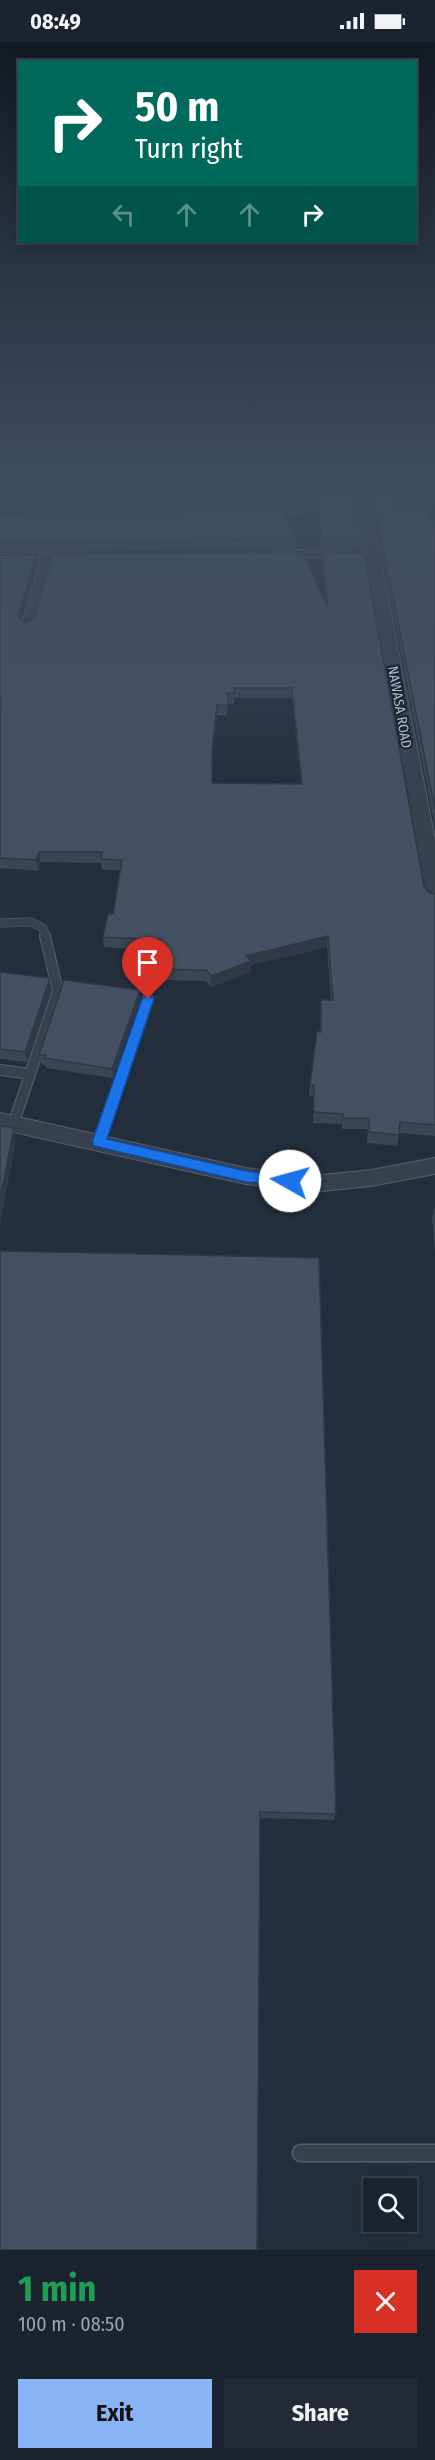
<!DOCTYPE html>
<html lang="en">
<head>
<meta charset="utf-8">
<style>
  :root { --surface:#1b232e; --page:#242b36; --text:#f1f3f6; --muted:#a0a4aa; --line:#39404a; --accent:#8ab4f8 }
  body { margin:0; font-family:"Fira Sans Condensed",sans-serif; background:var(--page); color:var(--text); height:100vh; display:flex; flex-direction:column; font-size:22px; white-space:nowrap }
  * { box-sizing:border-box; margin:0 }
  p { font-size:20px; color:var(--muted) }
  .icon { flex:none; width:33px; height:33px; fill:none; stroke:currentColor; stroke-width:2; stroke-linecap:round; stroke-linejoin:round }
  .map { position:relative; height:2208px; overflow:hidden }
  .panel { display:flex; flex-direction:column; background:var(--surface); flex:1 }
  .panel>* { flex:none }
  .top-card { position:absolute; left:18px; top:18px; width:399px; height:183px; border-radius:0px; box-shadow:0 3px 15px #0003,0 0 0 2px var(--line); background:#00695c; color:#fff; overflow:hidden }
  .fabs { position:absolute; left:363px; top:2136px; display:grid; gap:12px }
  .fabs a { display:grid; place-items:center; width:54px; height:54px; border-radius:0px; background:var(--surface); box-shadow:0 3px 15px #0003,0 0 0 2px var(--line); font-size:30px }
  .pin { position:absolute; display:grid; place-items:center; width:51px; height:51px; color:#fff; margin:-62px -26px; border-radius:50% 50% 50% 0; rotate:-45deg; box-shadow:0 0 6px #0007 }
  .pin .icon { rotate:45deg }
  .me { position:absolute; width:66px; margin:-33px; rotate:277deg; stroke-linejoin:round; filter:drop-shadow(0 0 4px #0008) }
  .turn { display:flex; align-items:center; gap:21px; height:126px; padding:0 18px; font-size:27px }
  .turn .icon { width:78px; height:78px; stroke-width:2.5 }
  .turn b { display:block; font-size:42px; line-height:51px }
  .lanes { display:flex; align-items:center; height:57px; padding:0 18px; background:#0003; justify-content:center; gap:30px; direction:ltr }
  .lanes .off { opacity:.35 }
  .round { display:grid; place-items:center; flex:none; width:63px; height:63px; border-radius:0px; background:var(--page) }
  .headline { display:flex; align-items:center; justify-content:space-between; height:102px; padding:0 18px }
  h1 { font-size:36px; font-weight:700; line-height:45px; color:#1e9e55 }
  .action { display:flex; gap:12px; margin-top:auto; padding:12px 18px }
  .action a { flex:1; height:69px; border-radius:0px; background:var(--accent); color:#111; font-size:24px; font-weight:700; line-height:69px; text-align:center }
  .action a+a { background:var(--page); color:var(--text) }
  .status { display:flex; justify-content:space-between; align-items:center; height:42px; padding:0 30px; background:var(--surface); direction:ltr }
  .status svg { height:16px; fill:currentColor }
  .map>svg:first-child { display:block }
  .green { fill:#263c3f }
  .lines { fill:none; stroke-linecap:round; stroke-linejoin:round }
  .service-far3-casing { stroke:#565f6c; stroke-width:8 }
  .service-far2-casing { stroke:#565f6c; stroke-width:9 }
  .service-far1-casing { stroke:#565f6c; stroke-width:12 }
  .service-casing { stroke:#565f6c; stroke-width:19 }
  .minor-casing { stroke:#565f6c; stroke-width:2 }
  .tertiary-casing { stroke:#565f6c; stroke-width:2 }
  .path { stroke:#44595c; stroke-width:2; stroke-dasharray:2 2; stroke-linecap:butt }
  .service-far3 { stroke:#38414e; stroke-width:6 }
  .service-far2 { stroke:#38414e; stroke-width:8 }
  .service-far1 { stroke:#38414e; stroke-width:10 }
  .service { stroke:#38414e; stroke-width:16 }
  .minor { fill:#38414e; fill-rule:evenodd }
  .tertiary { fill:#38414e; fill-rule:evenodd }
  .wall { fill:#3b4654; fill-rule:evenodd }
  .shaded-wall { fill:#303945 }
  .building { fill:#455162; stroke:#303945; stroke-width:1.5; fill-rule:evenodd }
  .route { fill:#1a73e8; stroke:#114b97; stroke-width:1.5 }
  .labels { text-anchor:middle; stroke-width:4.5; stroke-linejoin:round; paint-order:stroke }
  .far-street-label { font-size:14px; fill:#b4bcc9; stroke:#1d2633 }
</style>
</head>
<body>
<div class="status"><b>08:49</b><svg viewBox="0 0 49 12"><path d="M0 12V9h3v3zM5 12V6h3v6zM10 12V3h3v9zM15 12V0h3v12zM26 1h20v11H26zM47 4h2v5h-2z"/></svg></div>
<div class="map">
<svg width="435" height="2208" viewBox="0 0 435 2208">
  <rect width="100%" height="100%" fill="#242f3e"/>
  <polygon class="green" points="0,439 328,439 332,474 302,474 239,481 0,486"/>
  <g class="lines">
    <g class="service-far3-casing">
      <g id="service-far3">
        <polyline points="0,452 84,459"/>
        <polyline points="270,470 312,465 312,439"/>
        <polyline points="102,475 197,473"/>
      </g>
    </g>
    <g class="service-far2-casing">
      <polyline id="service-far2" points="0,881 31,880 43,886 46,895"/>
    </g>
    <g class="service-far1-casing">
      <g id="service-far1">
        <polyline points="0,1028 30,1032"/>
        <polyline points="13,1083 58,949 45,894"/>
        <polyline points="99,1100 148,957"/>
      </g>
    </g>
    <g class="service-casing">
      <polyline id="service" points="301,2111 435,2111"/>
    </g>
    <g class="minor-casing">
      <g id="minor">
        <polygon points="277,508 351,509 357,513 351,517 273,514 271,512"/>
        <polygon points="81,510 87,514 85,517 52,518 33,585 32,588 22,588 21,585 40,519 0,520 0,512"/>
        <polygon points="0,1071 246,1126 312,1134 371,1128 435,1116 435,1132 371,1144 312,1150 246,1142 0,1087"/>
      </g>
    </g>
    <g class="tertiary-casing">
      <polygon id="tertiary" points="351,439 365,439 435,798 435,861 427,859 424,854"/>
    </g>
    <g class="path">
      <polyline points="269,452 275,439"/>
      <polyline points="155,456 165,439"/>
      <polyline points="208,462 220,439"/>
    </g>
    <use href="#service-far3" class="service-far3"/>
    <use href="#service-far2" class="service-far2"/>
    <use href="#service-far1" class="service-far1"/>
    <use href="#service" class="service"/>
    <use href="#minor" class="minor"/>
    <use href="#tertiary" class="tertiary"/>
  </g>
  <g class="wall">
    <polygon points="317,439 351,439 362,498 361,508 320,507"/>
    <polygon points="367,439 392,439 399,467 430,478 435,478 435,786"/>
    <polygon points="116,471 116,478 296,497 296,506 0,510 0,472"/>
    <path d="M322,510l102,334 4,6 7,2v242l-36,-3 -2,13 -30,-3 1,-14h-26v-5l-29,-1v-27h-4l1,-11 10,-53 1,-32h10l-4,-53 -76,18v7l-40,15 -5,-6 -45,-1v-29l-57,-4 -1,-10 10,-23 7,-44h-18l-1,-7 -61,-1 -2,9 -38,-3v-313l37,8 -16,57 4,3 301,-20 -4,-42zM234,656h58l9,86 -89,-1v-23l5,-45 10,1 1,-13 6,1z"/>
    <polygon points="0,930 51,949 27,1020 0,1017"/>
    <polygon points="140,948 140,958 113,1036 46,1026 46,1023 41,1022 39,1013"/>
    <polygon points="435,1165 435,1209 432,1175"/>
    <polygon points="0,1209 336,1772 334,1778 260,1776"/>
  </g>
  <g class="shaded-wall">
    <polygon points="0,439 5,439 0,445"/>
    <polygon points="36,512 37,521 19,584 18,575"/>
    <polygon points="217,663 217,673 212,718 212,708"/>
    <polygon points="39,810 40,820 38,829 36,818"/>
    <polygon points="328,894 327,905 251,923 251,930 211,945 211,934 246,914"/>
    <polygon points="49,939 51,949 27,1020 25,1010"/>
    <polygon points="140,948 140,958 113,1036 112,1027"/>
    <polygon points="14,1086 16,1099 0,1184 0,1157"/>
  </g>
  <g class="building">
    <polygon points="318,439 351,439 362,498 321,497"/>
    <polygon points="370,439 392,439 399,467 428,468 430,478 435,478 435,767"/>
    <polygon points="281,465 296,497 0,500 0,472 116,471 115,478 184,478 184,469"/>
    <path d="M302,510l26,55 -6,-55 42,1 60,333 4,6 7,2v231l-35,-3 -1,13 -30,-3v-14h-26v-4l-29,-2v-27h-4l7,-54 4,1v-32h12l-5,-64 -82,20 5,5 -40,15 -5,-6 -46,-1 1,-29 -58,-3 5,-23h5l9,-54 -21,-1 1,-7h-63l-3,8 -36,-2v-303l36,-1 -18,63 7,6 9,-5 19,-64zM234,646h58l10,96 -90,-1v-33l5,-45h11v-12h6z"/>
    <polygon points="0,930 49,936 49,939 25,1010 0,1007"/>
    <polygon points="64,938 140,948 112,1027 45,1016 46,1013 39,1013"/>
    <polygon points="0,1084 14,1086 0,1157"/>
    <polygon points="0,1209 319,1216 336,1772 260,1770 257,2208 0,2208"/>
  </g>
  <linearGradient id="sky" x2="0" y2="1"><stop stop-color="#141a22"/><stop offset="0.59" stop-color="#3f4d63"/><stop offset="1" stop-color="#3f4d63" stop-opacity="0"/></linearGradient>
  <rect width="435" height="749" fill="url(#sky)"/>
  <polygon class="route" points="148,953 154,957 107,1097 246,1129 290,1134 297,1139 295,1143 246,1140 94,1104 92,1100 142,957"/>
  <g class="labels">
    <g class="far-street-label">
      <text transform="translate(400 665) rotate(80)" y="5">NAWASA ROAD</text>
    </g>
  </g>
</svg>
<div class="fabs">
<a><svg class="icon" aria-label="search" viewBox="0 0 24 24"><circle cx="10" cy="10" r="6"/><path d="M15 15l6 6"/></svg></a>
</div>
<div class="pin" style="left:148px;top:957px;background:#d93025"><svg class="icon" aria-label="arrive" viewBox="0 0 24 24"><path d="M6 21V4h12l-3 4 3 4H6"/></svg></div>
<svg class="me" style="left:290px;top:1139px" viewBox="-20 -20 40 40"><circle r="19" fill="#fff"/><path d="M0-13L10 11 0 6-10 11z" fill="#1a73e8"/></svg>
<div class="top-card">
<div class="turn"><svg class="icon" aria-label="right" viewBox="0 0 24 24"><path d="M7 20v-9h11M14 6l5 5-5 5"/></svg><div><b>50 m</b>Turn right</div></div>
<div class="lanes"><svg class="icon off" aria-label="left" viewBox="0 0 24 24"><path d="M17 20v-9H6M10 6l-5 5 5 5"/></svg><svg class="icon off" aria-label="ahead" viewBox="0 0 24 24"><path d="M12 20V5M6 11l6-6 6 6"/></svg><svg class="icon off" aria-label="ahead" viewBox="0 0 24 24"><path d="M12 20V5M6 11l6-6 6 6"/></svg><svg class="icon" aria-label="right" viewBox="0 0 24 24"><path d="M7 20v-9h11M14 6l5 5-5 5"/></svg></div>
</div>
</div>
<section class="panel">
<div class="headline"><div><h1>1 min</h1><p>100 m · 08:50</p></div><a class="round" style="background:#d93025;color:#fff"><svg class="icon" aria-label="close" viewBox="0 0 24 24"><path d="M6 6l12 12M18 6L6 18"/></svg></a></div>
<div class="action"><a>Exit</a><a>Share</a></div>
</section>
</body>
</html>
